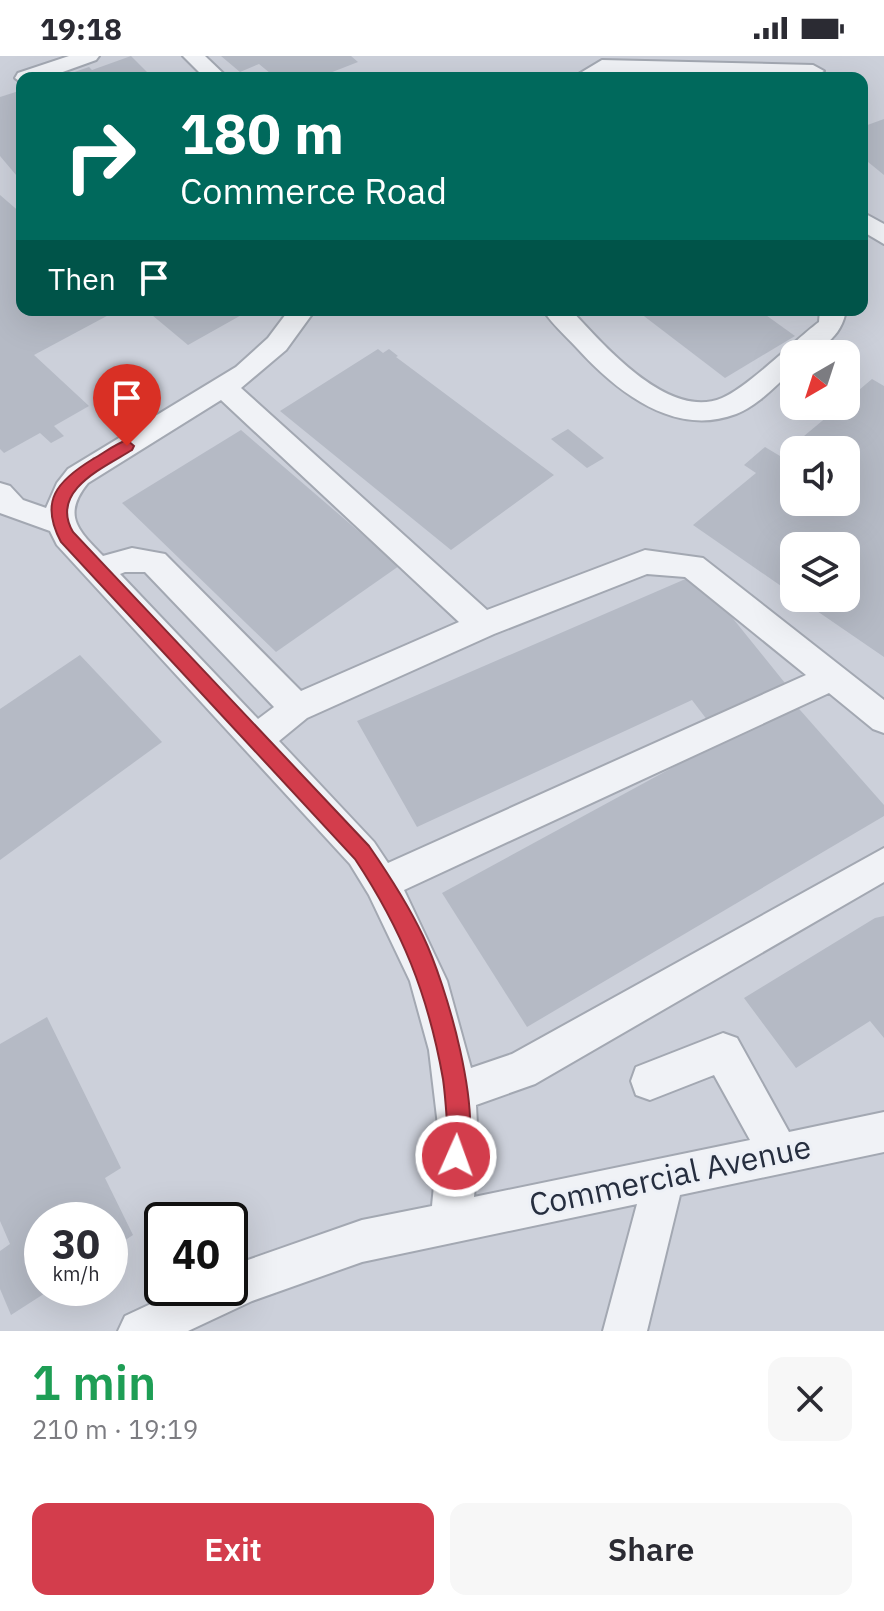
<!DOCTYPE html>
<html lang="en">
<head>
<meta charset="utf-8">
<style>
  :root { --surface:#fff; --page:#f7f7f7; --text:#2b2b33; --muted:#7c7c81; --accent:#d33d4c }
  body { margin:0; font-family:"IBM Plex Sans",sans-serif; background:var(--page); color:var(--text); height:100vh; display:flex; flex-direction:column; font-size:30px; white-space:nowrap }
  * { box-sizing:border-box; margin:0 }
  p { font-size:26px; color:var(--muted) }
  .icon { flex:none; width:44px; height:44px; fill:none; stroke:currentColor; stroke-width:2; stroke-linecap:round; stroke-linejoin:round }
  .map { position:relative; height:1275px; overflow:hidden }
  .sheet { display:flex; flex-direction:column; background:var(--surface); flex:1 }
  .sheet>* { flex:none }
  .top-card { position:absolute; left:16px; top:16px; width:852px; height:244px; border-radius:16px; box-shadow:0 8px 32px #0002; background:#00695c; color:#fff; overflow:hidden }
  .needle { width:52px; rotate:219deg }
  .buttons { position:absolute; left:780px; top:284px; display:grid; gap:16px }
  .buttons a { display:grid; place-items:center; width:80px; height:80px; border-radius:16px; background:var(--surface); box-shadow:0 8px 32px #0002; font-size:40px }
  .speed { position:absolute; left:24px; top:1146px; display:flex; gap:16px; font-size:40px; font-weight:700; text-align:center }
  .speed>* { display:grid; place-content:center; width:104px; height:104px; border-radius:50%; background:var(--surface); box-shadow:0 8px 32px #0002; line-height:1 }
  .speed small { font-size:20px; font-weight:400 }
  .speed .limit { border:4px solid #111; border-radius:12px; background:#fff; color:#111 }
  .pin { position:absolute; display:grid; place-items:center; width:68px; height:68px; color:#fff; margin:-82px -34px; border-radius:50% 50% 50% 0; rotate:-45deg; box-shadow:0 0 8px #0007 }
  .pin .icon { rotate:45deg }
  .me { position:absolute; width:88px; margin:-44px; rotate:2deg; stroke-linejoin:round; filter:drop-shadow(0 0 6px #0008) }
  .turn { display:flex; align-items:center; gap:28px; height:168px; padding:0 32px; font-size:36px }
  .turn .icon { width:104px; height:104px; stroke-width:2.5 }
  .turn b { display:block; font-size:56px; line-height:68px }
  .then { display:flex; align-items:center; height:76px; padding:0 32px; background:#0003; gap:16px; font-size:30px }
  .round { display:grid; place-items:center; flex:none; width:84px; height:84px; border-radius:16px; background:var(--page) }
  .summary { display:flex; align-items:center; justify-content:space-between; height:136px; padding:0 32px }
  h1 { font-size:48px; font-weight:600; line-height:60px; color:#1e9e55 }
  .cta { display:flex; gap:16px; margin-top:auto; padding:16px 32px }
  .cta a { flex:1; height:92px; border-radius:16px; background:var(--accent); color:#fff; font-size:32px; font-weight:600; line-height:92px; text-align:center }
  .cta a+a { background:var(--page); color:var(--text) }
  .status { display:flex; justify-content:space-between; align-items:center; height:56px; padding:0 40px; background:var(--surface); direction:ltr }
  .status svg { height:22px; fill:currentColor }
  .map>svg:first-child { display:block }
  .built { fill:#ccd0da; fill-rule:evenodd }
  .building { fill:#b5bac5; fill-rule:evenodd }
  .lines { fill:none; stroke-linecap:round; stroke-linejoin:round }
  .minor-casing { stroke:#a3a8b2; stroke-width:4 }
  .minor { fill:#f0f2f6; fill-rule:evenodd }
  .route { fill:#d33d4c; stroke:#892831; stroke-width:2 }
  .labels { text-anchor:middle; stroke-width:6; stroke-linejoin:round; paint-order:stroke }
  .near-street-label { font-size:32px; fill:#262e3f; stroke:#edf0f6 }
</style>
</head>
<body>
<div class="status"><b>19:18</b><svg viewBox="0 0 49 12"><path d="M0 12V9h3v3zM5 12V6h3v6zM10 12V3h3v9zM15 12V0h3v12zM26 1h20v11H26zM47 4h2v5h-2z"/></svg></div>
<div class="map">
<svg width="884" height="1275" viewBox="0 0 884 1275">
  <rect width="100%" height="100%" fill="#dee1e8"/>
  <path class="built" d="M0,0h884v1275h-884zM22,22h840v232h-840zM794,298h52v52h-52zM794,394h52v52h-52zM794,490h52v52h-52zM42,1164h68v68h-68zM162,1164h68v68h-68z"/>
  <g class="building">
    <polygon points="131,0 153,22 57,22 89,11 92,14"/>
    <polygon points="221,0 351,0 358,6 317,22 276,22 259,8 240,16"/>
    <polygon points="22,34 22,126 0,100 0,41"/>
    <polygon points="884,63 884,119 862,101 862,71"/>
    <polygon points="0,139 22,158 22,254 118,254 34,299 89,350 54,370 64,380 51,387 40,377 4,397 0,393"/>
    <polygon points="146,254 242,254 245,257 188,289"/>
    <polygon points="636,254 759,254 795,280 725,322"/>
    <polygon points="378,293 383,297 389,293 398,300 396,301 554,419 451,494 280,355"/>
    <path d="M872,323l12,7v271l-86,-59h48v-52h-52v49l-101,-70 63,-52 -12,-8 21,-18 15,9 60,-50h6v-5zM794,394h52v52h-52z"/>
    <polygon points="568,373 604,402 587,412 551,383"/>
    <polygon points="241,374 399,510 276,596 122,447"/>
    <polygon points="697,518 789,632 711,669 692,644 417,771 357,665"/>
    <polygon points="80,599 162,686 0,804 0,653"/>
    <polygon points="793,646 884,749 884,760 527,971 442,837"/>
    <polygon points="884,860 884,982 870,965 796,1012 744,942 875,862"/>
    <polygon points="47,961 121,1112 105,1122 133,1179 110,1194 110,1164 42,1164 42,1232 53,1232 11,1259 0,1233 0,1195 10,1188 0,1165 0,988"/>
  </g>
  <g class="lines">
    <g class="minor-casing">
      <g id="minor">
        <polygon points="69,0 99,0 96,4 46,22 22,22 22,27 15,22 18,17"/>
        <polygon points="183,0 205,0 228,22 205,22"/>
        <polygon points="602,4 813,9 824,15 813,21 606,16 598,22 572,22"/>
        <polygon points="862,156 884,168 884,188 862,175"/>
        <path d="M289,254h26l-29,40 -45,38 246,222 158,-60 58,8 181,142v33l-11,-4 -44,-36 -425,197 43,91 24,87 41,-14 372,-206v34l-349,202 -59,21 2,41 -4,51 276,-57 -36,-65 -64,25 -14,-5 -5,-14 5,-14 87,-34 14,5 52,94 95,-20v40l-204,43 -33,136h-44l34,-127 -275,58 -110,39 -64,30h-70l7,-15 60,-28h45v-21l15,-6 117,-41 70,-14 7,-72 -10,-84 -19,-69 -41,-86 -19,-31 -293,-319 -7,-14 -50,-18v-30l10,3 13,14 23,8 11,-25 11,-14 168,-102 32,-29zM221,344l238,222 -158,69 -136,-137 -33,-6 -29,8c-24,-25 -42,-40 -15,-73zM125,516h20l129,135 -16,12 -138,-145zM647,518l38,3 121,98 -418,188 -14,-21 -95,-101 28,-23 187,-84z"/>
        <path d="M543,254h28c32,34 97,111 151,88 25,-10 73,-58 97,-76l1,-12h26c-4,26 -26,44 -52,44v15c-17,15 -36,37 -58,45 -63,24 -121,-24 -160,-67 -11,-12 -24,-23 -33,-37z"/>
      </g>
    </g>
    <use href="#minor" class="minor"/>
  </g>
  <path class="route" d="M127,384l7,6 -2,4c-29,18 -83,41 -59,82l296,314c20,29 39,58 54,90 23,48 62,179 41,228l-8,4 -8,-4c-6,-13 0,-27 -1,-42 -1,-14 -2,-29 -4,-43 -15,-85 -41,-149 -88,-220l-294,-317c-22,-41 -4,-61 32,-83 11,-6 22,-15 34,-19z"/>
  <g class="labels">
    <g class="near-street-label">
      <text transform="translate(670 1120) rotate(-12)" y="11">Commercial Avenue</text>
    </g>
  </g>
</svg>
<div class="buttons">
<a><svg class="needle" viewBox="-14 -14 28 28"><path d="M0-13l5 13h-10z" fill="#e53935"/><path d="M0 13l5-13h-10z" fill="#7c7c81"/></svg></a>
<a><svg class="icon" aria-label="sound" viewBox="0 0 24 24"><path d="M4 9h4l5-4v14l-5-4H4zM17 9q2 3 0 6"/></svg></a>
<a><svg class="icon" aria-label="layers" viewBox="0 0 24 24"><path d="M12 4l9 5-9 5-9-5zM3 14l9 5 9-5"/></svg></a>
</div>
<div class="speed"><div>30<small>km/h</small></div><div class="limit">40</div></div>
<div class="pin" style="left:127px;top:390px;background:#d93025"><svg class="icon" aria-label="arrive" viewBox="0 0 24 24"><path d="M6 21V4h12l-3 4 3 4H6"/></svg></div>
<svg class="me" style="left:456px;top:1100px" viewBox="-20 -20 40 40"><circle r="17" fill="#d33d4c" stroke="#fff" stroke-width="3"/><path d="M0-11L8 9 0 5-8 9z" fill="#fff"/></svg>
<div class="top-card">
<div class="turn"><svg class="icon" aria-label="right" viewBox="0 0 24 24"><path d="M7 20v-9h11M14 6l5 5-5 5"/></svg><div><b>180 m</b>Commerce Road</div></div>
<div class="then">Then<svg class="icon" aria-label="arrive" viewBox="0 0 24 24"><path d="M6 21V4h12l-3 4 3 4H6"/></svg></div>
</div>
</div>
<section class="sheet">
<div class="summary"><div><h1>1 min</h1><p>210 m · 19:19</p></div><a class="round"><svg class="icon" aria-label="close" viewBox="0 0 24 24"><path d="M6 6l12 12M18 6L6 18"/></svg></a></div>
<div class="cta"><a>Exit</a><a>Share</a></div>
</section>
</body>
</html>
